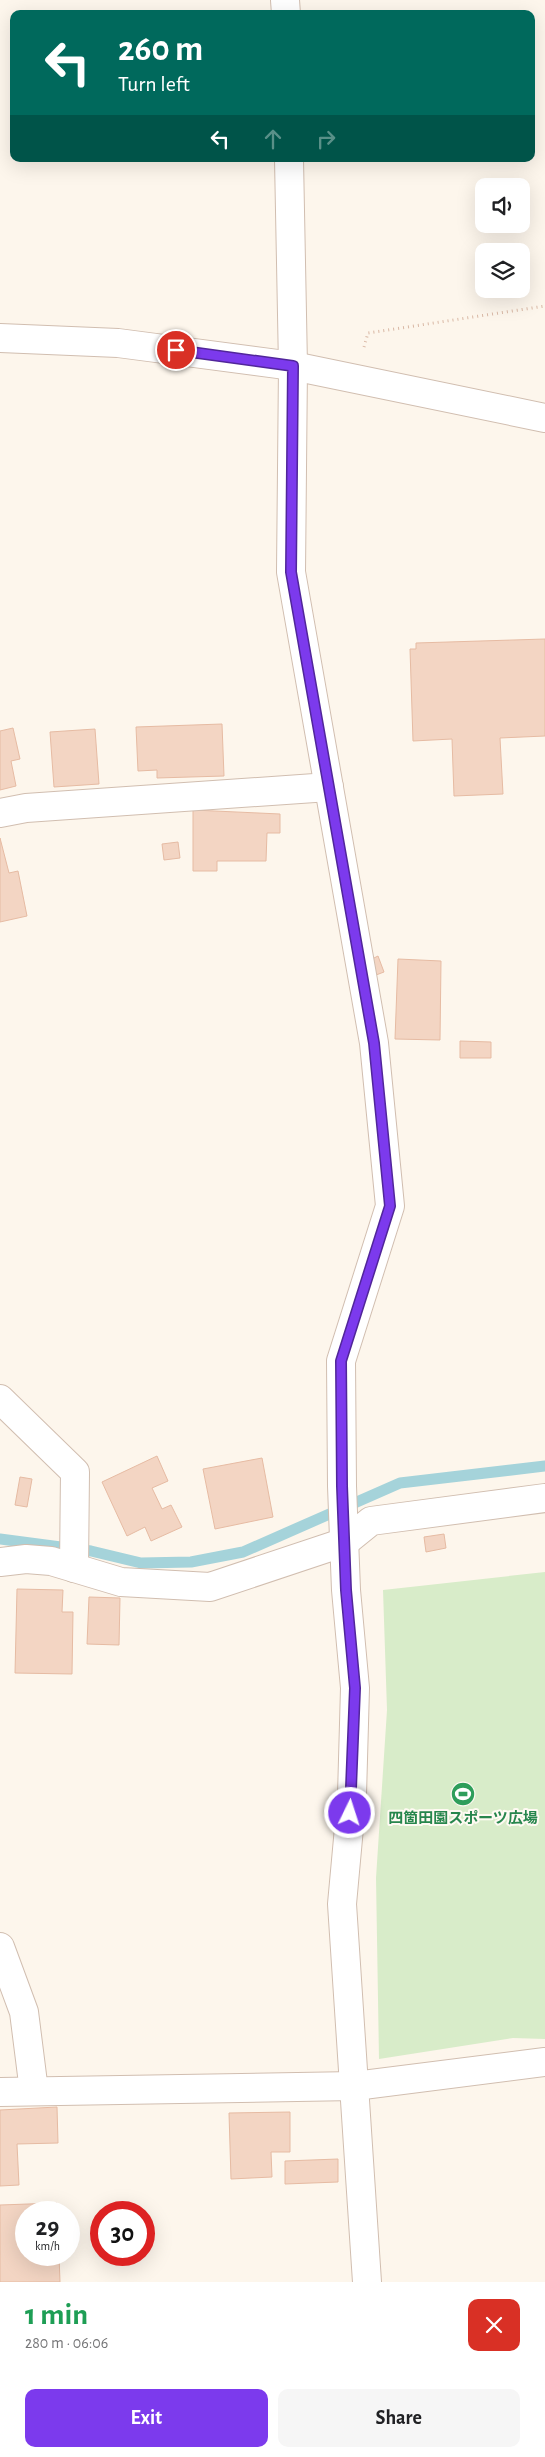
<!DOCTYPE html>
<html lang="en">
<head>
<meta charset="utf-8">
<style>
  :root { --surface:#fff; --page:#f6f6f6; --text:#202124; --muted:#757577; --accent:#7c3aed }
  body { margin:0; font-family:"Alegreya Sans","Noto Sans JP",sans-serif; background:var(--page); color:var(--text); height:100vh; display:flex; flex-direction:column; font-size:19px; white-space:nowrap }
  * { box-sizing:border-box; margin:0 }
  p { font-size:16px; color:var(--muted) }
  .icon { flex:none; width:28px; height:28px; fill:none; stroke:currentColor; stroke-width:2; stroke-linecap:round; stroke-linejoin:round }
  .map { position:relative; height:2282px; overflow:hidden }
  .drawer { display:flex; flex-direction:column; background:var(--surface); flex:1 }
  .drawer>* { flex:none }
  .hud { position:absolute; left:10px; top:10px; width:525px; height:152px; border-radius:10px; box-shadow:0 5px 20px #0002; background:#00695c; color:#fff; overflow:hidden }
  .tools { position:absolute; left:475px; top:178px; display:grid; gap:10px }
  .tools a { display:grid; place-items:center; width:55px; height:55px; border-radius:10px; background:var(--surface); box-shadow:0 5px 20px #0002; font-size:25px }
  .speed { position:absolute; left:15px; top:2201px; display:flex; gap:10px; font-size:25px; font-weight:700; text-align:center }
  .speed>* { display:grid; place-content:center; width:65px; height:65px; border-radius:50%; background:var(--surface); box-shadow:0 5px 20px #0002; line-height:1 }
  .speed small { font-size:12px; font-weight:400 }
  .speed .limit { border:8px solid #d22; background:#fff; color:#111 }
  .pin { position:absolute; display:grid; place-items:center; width:42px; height:42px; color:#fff; margin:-21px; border:2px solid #fff; border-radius:50%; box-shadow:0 1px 5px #0007 }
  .me { position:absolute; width:55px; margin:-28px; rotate:4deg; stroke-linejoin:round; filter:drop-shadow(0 0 4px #0008) }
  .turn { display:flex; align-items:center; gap:18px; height:105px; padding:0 25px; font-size:22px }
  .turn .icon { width:65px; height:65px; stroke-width:2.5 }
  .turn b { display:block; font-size:35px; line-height:42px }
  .lanes { display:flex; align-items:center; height:48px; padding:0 25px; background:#0003; justify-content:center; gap:25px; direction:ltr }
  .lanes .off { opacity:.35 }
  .round { display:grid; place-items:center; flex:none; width:52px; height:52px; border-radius:10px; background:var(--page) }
  .headline { display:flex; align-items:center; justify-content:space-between; height:85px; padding:0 25px }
  h1 { font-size:30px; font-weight:700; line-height:38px; color:#1e9e55 }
  .action { display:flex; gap:10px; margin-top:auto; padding:10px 25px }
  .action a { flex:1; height:58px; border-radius:10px; background:var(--accent); color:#fff; font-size:20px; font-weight:700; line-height:58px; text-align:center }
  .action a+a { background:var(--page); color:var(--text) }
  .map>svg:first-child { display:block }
  .green { fill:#d8ecc9 }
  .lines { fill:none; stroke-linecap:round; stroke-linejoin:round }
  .stream { stroke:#a5d3da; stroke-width:11 }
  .building { fill:#f3d5c3; stroke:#e6bba3 }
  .minor-casing { stroke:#d1beb0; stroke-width:30 }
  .tertiary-casing { stroke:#d1beb0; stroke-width:30 }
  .path { stroke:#d9b8a5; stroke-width:3; stroke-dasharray:1 4; stroke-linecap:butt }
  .minor { stroke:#fff; stroke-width:28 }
  .tertiary { stroke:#fff; stroke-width:28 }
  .route-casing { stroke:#51269a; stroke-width:12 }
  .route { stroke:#7c3aed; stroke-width:9 }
  .labels { text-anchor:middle; stroke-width:4; stroke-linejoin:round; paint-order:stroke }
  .leisure-label { font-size:15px; font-weight:bold; fill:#27864d; stroke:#fffaf3 }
</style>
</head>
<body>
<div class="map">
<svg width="545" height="2282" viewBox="0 0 545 2282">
  <rect width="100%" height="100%" fill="#fdf6ec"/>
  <polygon class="green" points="545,1572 545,2039 513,2038 379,2059 376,1878 387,1710 383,1590"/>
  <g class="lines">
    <polyline class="stream" points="0,1539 91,1551 141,1563 191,1562 243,1552 400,1483 545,1466"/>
  </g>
  <g class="building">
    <polygon points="545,639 545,736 500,738 503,794 454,796 452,739 413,741 410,649 416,649 416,643"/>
    <polygon points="222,724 224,776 157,778 157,770 138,771 136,727"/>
    <polygon points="13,728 20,759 11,761 16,786 0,790 0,731"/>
    <polygon points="95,729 99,784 54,787 50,732"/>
    <polygon points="193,810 280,814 280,833 267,833 266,861 217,861 217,871 193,871"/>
    <polygon points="0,838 9,873 18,871 27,916 0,922"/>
    <polygon points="178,842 180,858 164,860 162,844"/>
    <polygon points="378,956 384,972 376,975 370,960"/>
    <polygon points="398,959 441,961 440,1040 395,1039"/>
    <polygon points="460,1041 491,1042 491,1058 460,1058"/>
    <polygon points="157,1456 168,1481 152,1488 162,1509 171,1505 182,1527 151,1541 145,1527 127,1536 102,1482"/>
    <polygon points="262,1458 273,1517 215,1529 203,1469"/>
    <polygon points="20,1477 32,1479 27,1507 15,1505"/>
    <polygon points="444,1534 446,1548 426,1552 424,1537"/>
    <polygon points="17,1589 63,1590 62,1612 73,1612 72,1674 15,1673"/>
    <polygon points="89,1597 120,1598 119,1645 87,1644"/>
    <polygon points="57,2107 58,2143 17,2144 19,2185 0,2186 0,2110"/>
    <polygon points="290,2112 290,2152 271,2152 272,2177 231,2179 229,2113"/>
    <polygon points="338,2159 338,2182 285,2184 285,2161"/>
    <polygon points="57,2203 58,2212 26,2212 26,2255 59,2255 60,2282 0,2282 0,2205"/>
  </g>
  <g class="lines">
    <g class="minor-casing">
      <g id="minor">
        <polyline points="285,0 286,14"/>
        <polyline points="289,159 293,366 291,572 374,1043 390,1206 341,1361 342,1486 346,1590 355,1688 352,1795 342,1904 367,2282"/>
        <polyline points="0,813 26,808 329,787"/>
        <polyline points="0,1399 75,1472 74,1568"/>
        <polyline points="0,1562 26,1559 51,1561 121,1582 210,1587 345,1542 371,1521 545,1498"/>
        <polyline points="0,1947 24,2012 34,2091"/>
        <polyline points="0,2092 355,2086 545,2062"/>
      </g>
    </g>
    <g class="tertiary-casing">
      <polyline id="tertiary" points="0,338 118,343 293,366 545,418"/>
    </g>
    <polyline class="path" points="364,347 368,333 545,306"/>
    <use href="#minor" class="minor"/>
    <use href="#tertiary" class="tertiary"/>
  </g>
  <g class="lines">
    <g class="route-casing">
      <polyline id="route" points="176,350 293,366 291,572 374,1043 390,1206 341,1361 342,1486 346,1590 355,1688 350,1813"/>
    </g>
    <use href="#route" class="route"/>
  </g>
  <defs>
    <g id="stadium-disc" transform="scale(1.25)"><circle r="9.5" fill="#2e9e5b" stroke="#fffaf3"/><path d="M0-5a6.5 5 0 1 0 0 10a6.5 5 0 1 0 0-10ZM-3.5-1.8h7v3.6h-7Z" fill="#fff"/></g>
  </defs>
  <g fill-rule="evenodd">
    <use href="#stadium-disc" x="463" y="1794"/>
  </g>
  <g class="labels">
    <g class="leisure-label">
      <text x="463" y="1823">四箇田園スポーツ広場</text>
    </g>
  </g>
</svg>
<div class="tools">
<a><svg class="icon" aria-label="sound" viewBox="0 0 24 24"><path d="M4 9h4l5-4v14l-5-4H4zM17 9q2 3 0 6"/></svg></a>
<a><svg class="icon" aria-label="layers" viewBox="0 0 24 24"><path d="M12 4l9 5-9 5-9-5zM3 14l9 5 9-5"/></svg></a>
</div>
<div class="speed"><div>29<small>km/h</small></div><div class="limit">30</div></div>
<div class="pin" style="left:176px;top:350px;background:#d93025"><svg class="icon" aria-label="arrive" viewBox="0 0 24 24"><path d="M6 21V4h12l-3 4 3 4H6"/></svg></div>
<svg class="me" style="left:350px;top:1813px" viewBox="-20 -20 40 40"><circle r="17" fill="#7c3aed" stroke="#fff" stroke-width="3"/><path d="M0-11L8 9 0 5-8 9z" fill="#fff"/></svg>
<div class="hud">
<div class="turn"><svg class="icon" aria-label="left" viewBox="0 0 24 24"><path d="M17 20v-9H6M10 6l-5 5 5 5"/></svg><div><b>260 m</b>Turn left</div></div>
<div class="lanes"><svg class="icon" aria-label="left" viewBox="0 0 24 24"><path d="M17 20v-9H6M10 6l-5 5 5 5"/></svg><svg class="icon off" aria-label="ahead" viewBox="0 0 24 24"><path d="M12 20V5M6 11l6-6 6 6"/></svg><svg class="icon off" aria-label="right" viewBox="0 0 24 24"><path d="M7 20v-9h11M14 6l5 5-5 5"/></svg></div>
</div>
</div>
<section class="drawer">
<div class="headline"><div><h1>1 min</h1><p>280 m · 06:06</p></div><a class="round" style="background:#d93025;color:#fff"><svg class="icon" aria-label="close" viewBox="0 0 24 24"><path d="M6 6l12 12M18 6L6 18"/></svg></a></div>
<div class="action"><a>Exit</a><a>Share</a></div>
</section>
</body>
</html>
